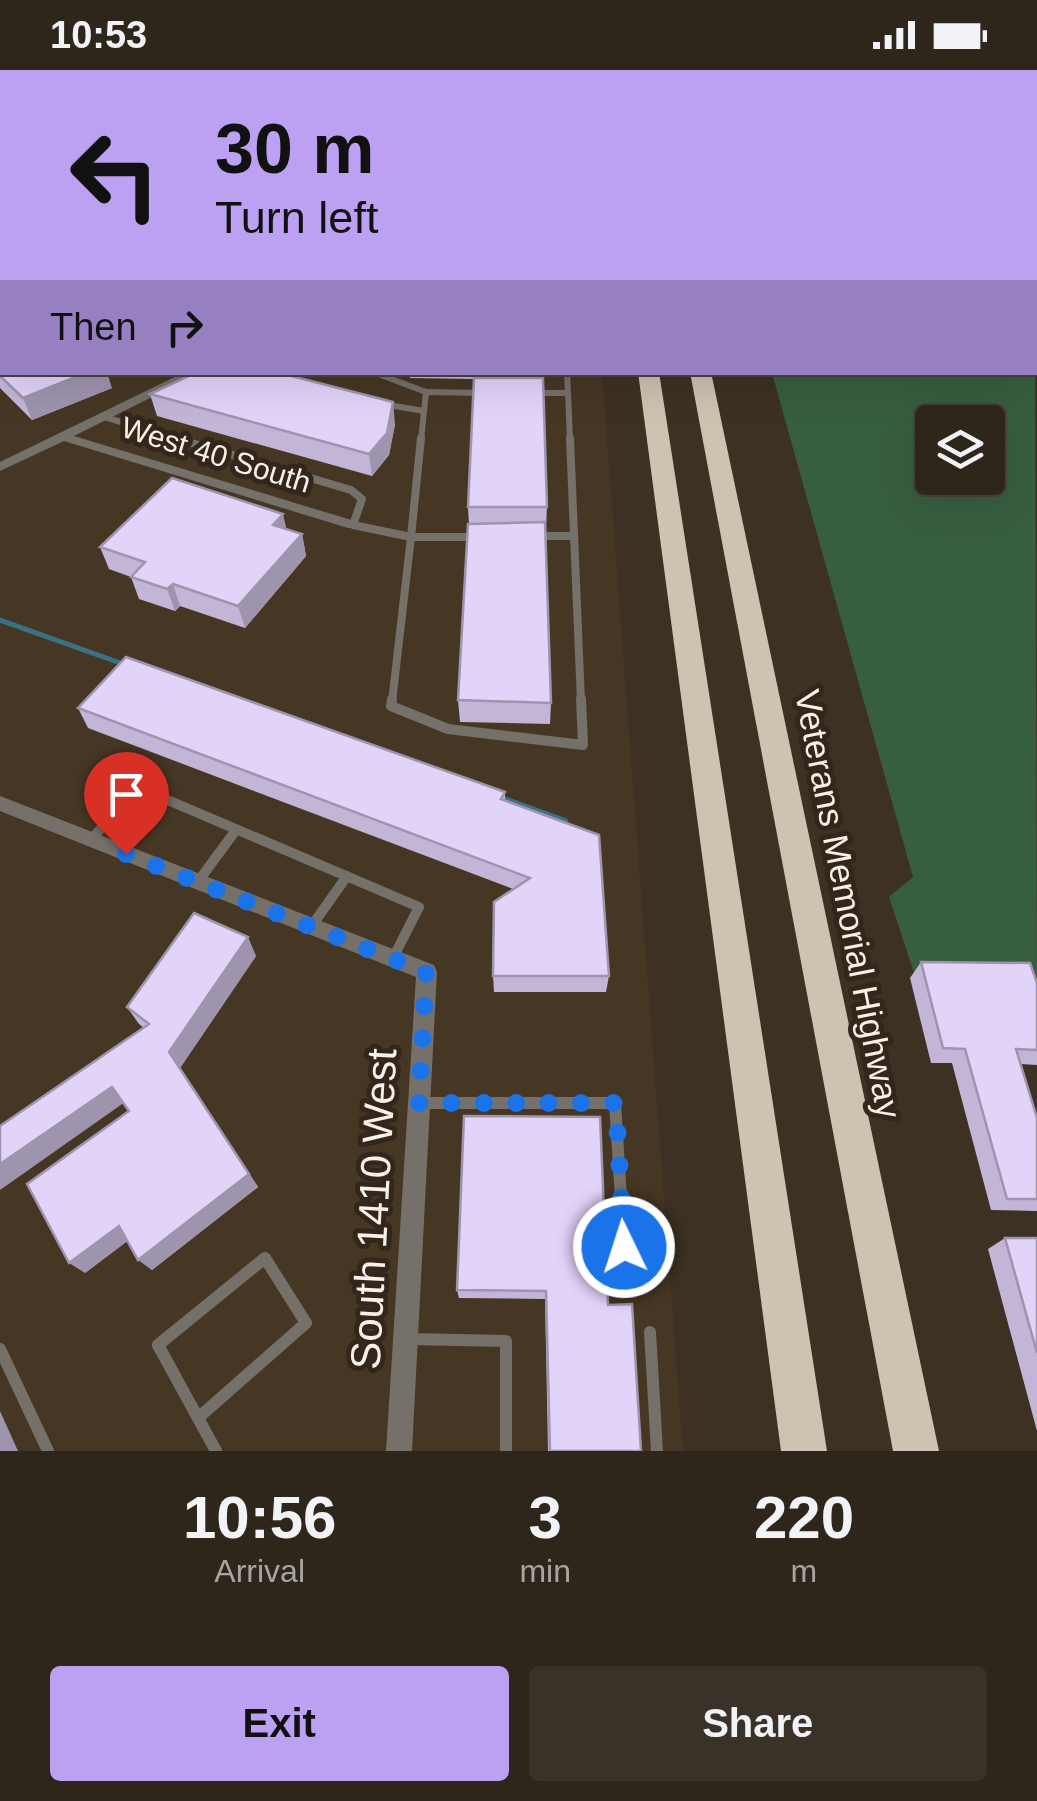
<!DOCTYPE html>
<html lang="en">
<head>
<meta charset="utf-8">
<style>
  :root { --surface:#2e251b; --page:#3a3128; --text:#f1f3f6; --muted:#a7a5a3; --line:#49423a; --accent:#bca0f2 }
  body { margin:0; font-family:Helvetica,sans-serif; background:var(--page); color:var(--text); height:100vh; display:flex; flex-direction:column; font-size:38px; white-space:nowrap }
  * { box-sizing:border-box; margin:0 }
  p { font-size:32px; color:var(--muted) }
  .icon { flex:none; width:55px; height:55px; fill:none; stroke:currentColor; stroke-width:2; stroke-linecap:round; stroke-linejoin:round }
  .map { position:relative; height:1381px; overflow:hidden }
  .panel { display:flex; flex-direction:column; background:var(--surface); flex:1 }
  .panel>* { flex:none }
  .guide { position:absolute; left:0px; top:0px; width:1038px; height:305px; box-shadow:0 10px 40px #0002,0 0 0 2px var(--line); background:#bca0f2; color:#111; overflow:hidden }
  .buttons { position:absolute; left:915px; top:335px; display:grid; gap:20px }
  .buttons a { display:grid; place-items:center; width:90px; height:90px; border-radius:10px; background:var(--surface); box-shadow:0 10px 40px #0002,0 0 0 2px var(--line); font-size:50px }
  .pin { position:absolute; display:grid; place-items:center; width:85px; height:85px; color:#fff; margin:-102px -42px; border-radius:50% 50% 50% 0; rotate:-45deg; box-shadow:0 0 10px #0007 }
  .pin .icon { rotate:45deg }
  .me { position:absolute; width:110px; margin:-55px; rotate:356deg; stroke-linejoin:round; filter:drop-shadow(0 0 8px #0008) }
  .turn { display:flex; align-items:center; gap:35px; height:210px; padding:0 50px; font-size:45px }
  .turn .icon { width:130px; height:130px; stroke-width:2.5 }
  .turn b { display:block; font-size:70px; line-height:85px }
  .then { display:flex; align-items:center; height:95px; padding:0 50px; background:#0003; gap:20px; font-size:38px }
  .eta { display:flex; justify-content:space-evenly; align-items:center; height:170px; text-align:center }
  .eta b { font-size:60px; font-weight:800; line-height:70px }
  .button { display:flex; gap:20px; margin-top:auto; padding:20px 50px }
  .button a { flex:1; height:115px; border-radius:10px; background:var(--accent); color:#111; font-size:40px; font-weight:800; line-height:115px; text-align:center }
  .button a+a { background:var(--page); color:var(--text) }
  .status { display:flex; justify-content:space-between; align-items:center; height:70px; padding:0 50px; background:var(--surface); direction:ltr }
  .status svg { height:28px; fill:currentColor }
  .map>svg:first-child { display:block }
  .built { fill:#463724 }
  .green { fill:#385e40; fill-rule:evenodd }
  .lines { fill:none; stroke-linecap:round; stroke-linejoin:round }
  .stream-far1 { stroke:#3b7186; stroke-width:5 }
  .stream { stroke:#3b7186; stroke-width:6 }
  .service-far4 { stroke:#757069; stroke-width:5 }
  .service-far3 { stroke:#757069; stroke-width:6 }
  .service-far2 { stroke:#757069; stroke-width:8 }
  .service-far1 { stroke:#757069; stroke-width:10 }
  .service { stroke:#757069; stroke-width:12 }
  .minor { fill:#757069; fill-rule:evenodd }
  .motorway { fill:#cec2b0; fill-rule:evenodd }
  .wall { fill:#c2b5d6 }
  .shaded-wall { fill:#9e94ae }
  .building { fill:#e2d3f9; stroke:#9e94ae; stroke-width:2.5 }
  .route { stroke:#1a73e8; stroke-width:18; stroke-dasharray:0 32.4 }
  .labels { text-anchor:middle; stroke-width:10; stroke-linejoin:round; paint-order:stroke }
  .far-street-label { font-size:30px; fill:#f9f1e9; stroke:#32271a }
  .street-label { font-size:35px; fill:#f9f1e9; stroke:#32271a }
  .near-street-label { font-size:42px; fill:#f9f1e9; stroke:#32271a }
</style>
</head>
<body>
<div class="status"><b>10:53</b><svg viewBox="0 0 49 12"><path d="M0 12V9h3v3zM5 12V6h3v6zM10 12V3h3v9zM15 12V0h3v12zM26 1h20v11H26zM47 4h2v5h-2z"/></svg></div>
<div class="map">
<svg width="1037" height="1381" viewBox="0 0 1037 1381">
  <rect width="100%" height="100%" fill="#3d3124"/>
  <polygon class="built" points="0,0 579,0 2,2 2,302 602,303 683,1381 0,1381"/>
  <path class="green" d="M1035,293l2,615 -123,-5 -25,-76 24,-20 -141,-504 263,-1zM932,352h56v56h-56z"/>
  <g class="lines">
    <polyline class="stream-far1" points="0,550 126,595"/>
    <polyline class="stream" points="501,728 565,751"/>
    <g class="service-far4">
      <polyline points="526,0 557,2"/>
      <polyline points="427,2 436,0"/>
    </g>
    <g class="service-far3">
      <polyline points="373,302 426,322"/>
      <polyline points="567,302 568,323"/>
      <polyline points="533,323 568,323 570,370"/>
      <polyline points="383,334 424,341"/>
      <polyline points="104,347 183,370"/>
      <polyline points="421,370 426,322 483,323"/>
    </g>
    <g class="service-far2">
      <polyline points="175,368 351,420 362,429 353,455 411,467 421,368"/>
      <polyline points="570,368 581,632"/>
      <polyline points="535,466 573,466"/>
      <polyline points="392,632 411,467 475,467"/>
    </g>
    <g class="service-far1">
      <polyline points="392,629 391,636 448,659 583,675 581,629"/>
      <polyline points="91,770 137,717 419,837 393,888"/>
      <polyline points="197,813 236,760"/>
      <polyline points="311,857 347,806"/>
    </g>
    <g class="service">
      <polyline points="422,1033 615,1033 624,1177"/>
      <polyline points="650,1262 657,1381"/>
      <polyline points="408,1269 506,1271 506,1381"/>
      <polyline points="0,1279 48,1381"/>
      <polyline points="198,1348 306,1253 265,1188 158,1275 216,1381"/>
    </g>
    <g class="minor">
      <rect x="455" y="0" width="8" height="2"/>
      <polygon points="738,0 746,0 747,2 739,2"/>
      <polygon points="0,105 2,106 2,113 0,112"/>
      <polygon points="1037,118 1037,124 1035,125 1035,119"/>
      <rect x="1035" y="227" width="2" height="7"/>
      <polygon points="1035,281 1037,282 1037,290 1035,289"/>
      <polygon points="185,302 202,302 74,366 358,452 358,458 348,458 64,371 0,401 0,392"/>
      <polygon points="0,726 434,895 437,902 412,1381 386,1381 416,907 0,741"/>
    </g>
    <g class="motorway">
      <rect x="598" y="0" width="14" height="2"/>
      <rect x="632" y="0" width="14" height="2"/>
      <polygon points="638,302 659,302 827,1381 781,1381"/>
      <polygon points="690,302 711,302 939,1381 893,1381"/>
    </g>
  </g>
  <g class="wall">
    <polygon points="10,0 91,0 95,2 13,2"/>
    <polygon points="129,0 369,0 361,2 133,2"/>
    <polygon points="0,259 112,318 32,350 0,318"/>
    <polygon points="409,302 541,302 547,437 546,459 551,633 550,654 460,652 458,630 469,454 468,437 474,309 410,308"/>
    <polygon points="150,324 395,354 389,385 372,406 157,346"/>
    <polygon points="286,459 302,464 306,486 245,558 180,536 175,541 139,529 131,507 109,499 100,477"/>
    <polygon points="78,638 505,722 505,730 609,906 606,922 494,922 493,906 513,819 88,658"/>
    <polygon points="256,886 180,998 258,1117 152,1200 127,1171 85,1203 129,1041 144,958 139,954 127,937"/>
    <polygon points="921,892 1037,913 1037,995 1020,994 1037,1048 1037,1141 991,1140 952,993 931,993 910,908"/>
    <polygon points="464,1046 608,1235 641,1381 548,1381 545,1229 459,1228 457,1220"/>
    <polygon points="1005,1168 1037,1168 1037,1361 988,1179"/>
  </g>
  <g class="shaded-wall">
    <polygon points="304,0 369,0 361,2 304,2"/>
    <polygon points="88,302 107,302 112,318 32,350 23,328"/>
    <polygon points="393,332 395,354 389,385 372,406 369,384"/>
    <polygon points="283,444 288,466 273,455"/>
    <polygon points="302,464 306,486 245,558 238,536"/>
    <polygon points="173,514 180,536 175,541 167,519"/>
    <polygon points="248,867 256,886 180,998 258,1117 152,1200 138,1190 169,982"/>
    <polygon points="112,1017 125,1032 0,1120 0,1094"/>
    <polygon points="119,1156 133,1167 85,1203 69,1193"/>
    <polygon points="0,1341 18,1381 0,1381"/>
  </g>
  <g class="building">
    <polygon points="31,0 91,0 95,2 35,2"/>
    <polygon points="153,0 304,0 308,2 158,2"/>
    <polygon points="498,0 538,0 539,2 498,2"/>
    <polygon points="0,19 2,19 2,42 0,40"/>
    <polygon points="1037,71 1037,91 1035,92 1035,72"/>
    <polygon points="1037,131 1036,132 1037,203 1035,203 1035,132"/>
    <polygon points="2,258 2,302 88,302 23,328 0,306 0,259"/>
    <polygon points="197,302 276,302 393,332 387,363 369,384 150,324"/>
    <polygon points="474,308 543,308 547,437 468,437"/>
    <polygon points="172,408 283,444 273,455 302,464 238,536 173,514 167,519 131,507 145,492 100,477"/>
    <polygon points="545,452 551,633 458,630 468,454"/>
    <polygon points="126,587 505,722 501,729 599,765 609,906 493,906 494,832 530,808 78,638"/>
    <polygon points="194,843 248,867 169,982 249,1104 138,1190 119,1156 69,1193 27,1114 129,1041 112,1017 0,1094 0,1056 149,954 127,937"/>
    <polygon points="921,892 1030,893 1037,913 1037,980 1016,979 1037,1048 1037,1129 1007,1129 965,979 943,978"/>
    <polygon points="464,1046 600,1047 608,1235 632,1234 641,1381 550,1381 546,1221 457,1220"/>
    <polygon points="1005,1168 1037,1168 1037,1283"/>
  </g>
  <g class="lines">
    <polyline class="route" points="126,784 426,902 419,1033 616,1033 624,1177"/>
  </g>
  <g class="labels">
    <g class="far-street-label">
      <text transform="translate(216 385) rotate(17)" y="10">West 40 South</text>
    </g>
    <g class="street-label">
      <text transform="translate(848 834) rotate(79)" y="12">Veterans Memorial Highway</text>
    </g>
    <g class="near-street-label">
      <text transform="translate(373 1139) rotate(-87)" y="15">South 1410 West</text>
    </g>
  </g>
</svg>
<div class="buttons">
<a><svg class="icon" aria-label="layers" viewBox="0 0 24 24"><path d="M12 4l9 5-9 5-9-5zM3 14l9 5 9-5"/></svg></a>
</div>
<div class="pin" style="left:126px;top:784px;background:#d93025"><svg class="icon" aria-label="arrive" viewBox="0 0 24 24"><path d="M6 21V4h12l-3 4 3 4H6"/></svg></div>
<svg class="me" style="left:624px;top:1177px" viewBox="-20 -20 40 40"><circle r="17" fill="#1a73e8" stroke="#fff" stroke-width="3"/><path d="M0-11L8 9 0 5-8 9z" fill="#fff"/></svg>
<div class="guide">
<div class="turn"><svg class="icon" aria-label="left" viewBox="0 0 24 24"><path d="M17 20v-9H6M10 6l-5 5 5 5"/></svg><div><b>30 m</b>Turn left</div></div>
<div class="then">Then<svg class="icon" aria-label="right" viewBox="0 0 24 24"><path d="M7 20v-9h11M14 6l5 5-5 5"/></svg></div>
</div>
</div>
<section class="panel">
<div class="eta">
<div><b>10:56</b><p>Arrival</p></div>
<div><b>3</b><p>min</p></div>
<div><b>220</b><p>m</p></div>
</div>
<div class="button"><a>Exit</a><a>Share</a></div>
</section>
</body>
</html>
